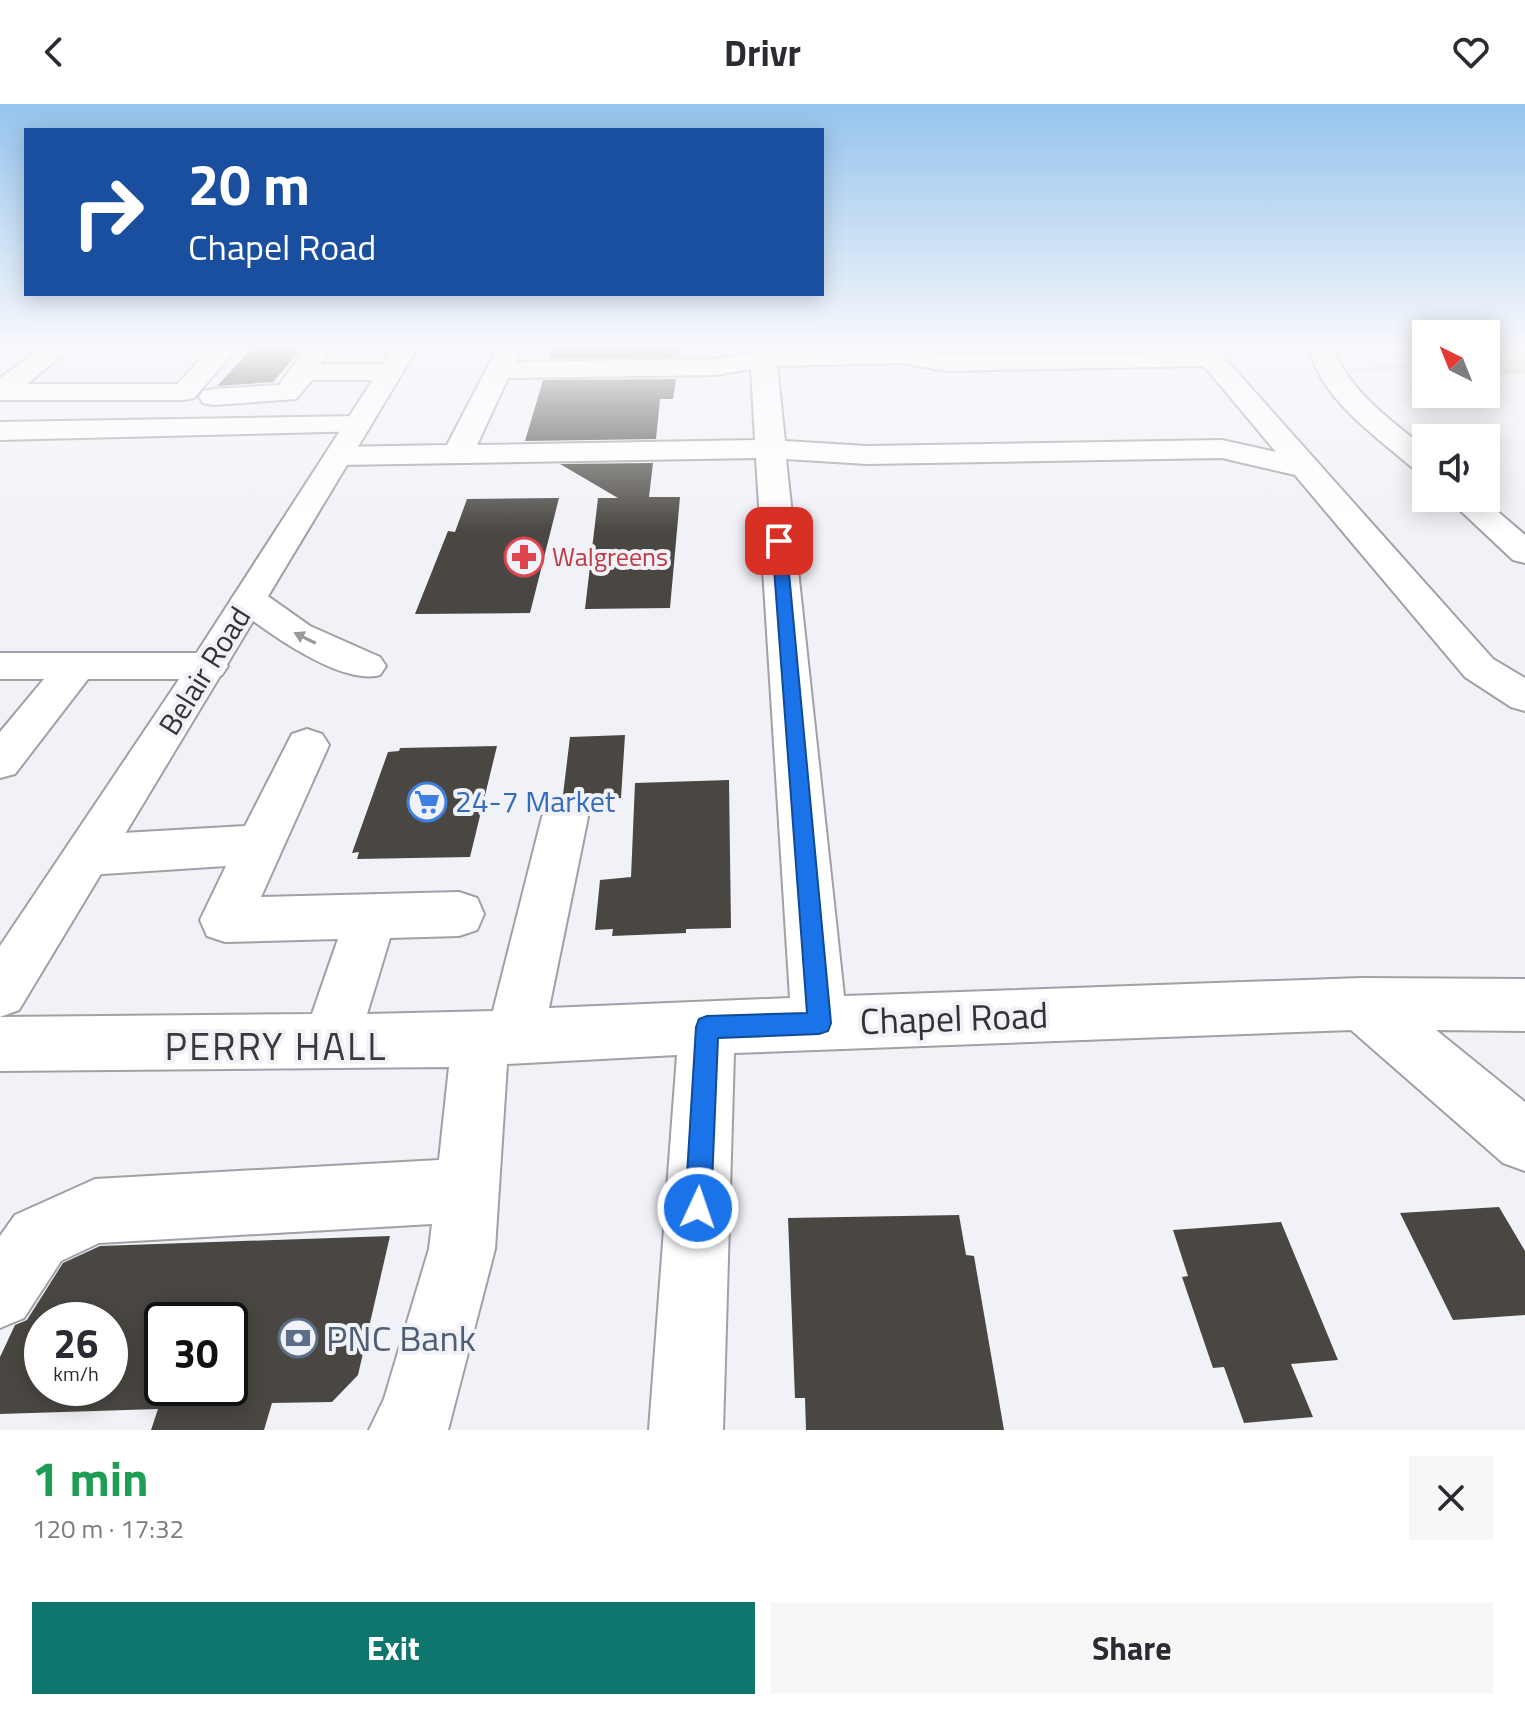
<!DOCTYPE html>
<html lang="en">
<head>
<meta charset="utf-8">
<style>
  :root { --surface:#fff; --page:#f7f7f7; --text:#2b2b33; --muted:#7c7c81; --accent:#0f766e }
  body { margin:0; font-family:"Titillium Web",sans-serif; background:var(--page); color:var(--text); height:100vh; display:flex; flex-direction:column; font-size:30px; white-space:nowrap }
  * { box-sizing:border-box; margin:0 }
  p { font-size:26px; color:var(--muted) }
  .icon { flex:none; width:44px; height:44px; fill:none; stroke:currentColor; stroke-width:2; stroke-linecap:round; stroke-linejoin:round }
  .map { position:relative; height:1326px; overflow:hidden }
  .details { display:flex; flex-direction:column; background:var(--surface); flex:1 }
  .details>* { flex:none }
  .top-card { position:absolute; left:24px; top:24px; width:800px; height:168px; border-radius:0px; box-shadow:0 4px 20px #0003; background:#1a4fa0; color:#fff; overflow:hidden }
  .needle { width:52px; rotate:317deg }
  .fabs { position:absolute; left:1412px; top:216px; display:grid; gap:16px }
  .fabs a { display:grid; place-items:center; width:88px; height:88px; border-radius:0px; background:var(--surface); box-shadow:0 4px 20px #0003; font-size:40px }
  .speed { position:absolute; left:24px; top:1198px; display:flex; gap:16px; font-size:40px; font-weight:700; text-align:center }
  .speed>* { display:grid; place-content:center; width:104px; height:104px; border-radius:50%; background:var(--surface); box-shadow:0 4px 20px #0003; line-height:1 }
  .speed small { font-size:20px; font-weight:400 }
  .speed .limit { border:4px solid #111; border-radius:12px; background:#fff; color:#111 }
  .pin { position:absolute; display:grid; place-items:center; width:68px; height:68px; color:#fff; margin:-34px; border-radius:16px; box-shadow:0 4px 12px #0006 }
  .me { position:absolute; width:88px; margin:-44px; rotate:3deg; stroke-linejoin:round; filter:drop-shadow(0 0 6px #0008) }
  .turn { display:flex; align-items:center; gap:28px; height:168px; padding:0 32px; font-size:36px }
  .turn .icon { width:104px; height:104px; stroke-width:2.5 }
  .turn b { display:block; font-size:56px; line-height:68px }
  .round { display:grid; place-items:center; flex:none; width:84px; height:84px; border-radius:0px; background:var(--page) }
  .head { display:flex; align-items:center; justify-content:space-between; height:136px; padding:0 32px }
  h1 { font-size:48px; font-weight:700; line-height:60px; color:#1e9e55 }
  .action { display:flex; gap:16px; margin-top:auto; padding:16px 32px }
  .action a { flex:1; height:92px; border-radius:0px; background:var(--accent); color:#fff; font-size:32px; font-weight:700; line-height:92px; text-align:center }
  .action a+a { background:var(--page); color:var(--text) }
  header { display:flex; justify-content:space-between; align-items:center; height:104px; padding:0 32px; background:var(--surface); font-size:36px; font-weight:700 }
  .map>svg:first-child { display:block }
  .green { fill:#bacdab }
  .lines { fill:none; stroke-linecap:round; stroke-linejoin:round }
  .stream { fill:#b7d9f5; fill-rule:evenodd }
  .building { fill:#4a4742; fill-rule:evenodd }
  .minor-casing { stroke:#a0a0a6; stroke-width:4 }
  .highway-casing { stroke:#a0a0a6; stroke-width:4 }
  .minor { fill:#fff; fill-rule:evenodd }
  .highway { fill:#fff; fill-rule:evenodd }
  .oneway { fill:#98999a }
  .route { fill:#1a73e8; stroke:#114b97; stroke-width:2 }
  .labels { text-anchor:middle; stroke-width:8; stroke-linejoin:round; paint-order:stroke }
  .far-health-label { font-size:26px; fill:#be3a42; stroke:#f1f1f8; text-anchor:start }
  .street-label { font-size:30px; fill:#323335; stroke:#f1f1f8 }
  .shop-label { font-size:30px; fill:#366cbe; stroke:#f1f1f8; text-anchor:start }
  .near-street-label { font-size:36px; fill:#323335; stroke:#f1f1f8 }
  .near-service-label { font-size:36px; fill:#4e5e75; stroke:#f1f1f8; text-anchor:start }
  .near-neighbourhood-label { font-size:38px; letter-spacing:2px; fill:#38383d; stroke:#f1f1f8 }
</style>
</head>
<body>
<header><svg class="icon" aria-label="back" viewBox="0 0 24 24"><path d="M15 5l-7 7 7 7"/></svg>Drivr<svg class="icon" aria-label="heart" viewBox="0 0 24 24"><path d="M12 20l-8-8c-3-5 5-10 8-4 3-6 11-1 8 4z"/></svg></header>
<div class="map">
<svg width="1525" height="1326" viewBox="0 0 1525 1326">
  <rect width="100%" height="100%" fill="#f1f1f8"/>
  <polygon class="green" points="1486,243 1525,243 1525,269 1488,271"/>
  <g class="lines">
    <g class="stream">
      <polygon points="1496,243 1507,243 1486,251 1486,246"/>
      <polygon points="1426,258 1426,262 1350,269 1346,267 1350,265"/>
    </g>
  </g>
  <g class="building">
    <polygon points="253,243 303,243 273,278 217,282"/>
    <polygon points="553,243 680,243 679,253 550,254"/>
    <polygon points="676,275 673,295 660,295 656,335 525,337 543,276"/>
    <polygon points="653,359 649,393 680,393 670,504 585,505 598,394 618,394 560,360"/>
    <polygon points="559,394 530,509 415,510 448,427 455,428 467,395"/>
    <polygon points="625,631 621,694 580,696 571,694 571,690 563,691 570,633"/>
    <polygon points="497,642 470,753 357,755 359,748 352,749 388,648 399,647 400,644"/>
    <polygon points="729,676 731,824 686,825 686,829 612,832 613,825 595,826 600,776 631,773 635,679"/>
    <polygon points="1499,1103 1525,1147 1525,1211 1453,1216 1400,1109"/>
    <polygon points="959,1111 966,1151 974,1152 1004,1326 806,1326 805,1294 795,1294 788,1114"/>
    <polygon points="1281,1118 1338,1256 1291,1260 1313,1313 1244,1319 1224,1263 1213,1264 1182,1173 1188,1172 1173,1126"/>
    <path d="M390,1132l-32,139 -26,27 -60,1 -8,27h-113l7,-21 -158,5v-57l15,-32 12,-5 36,-57 37,-17zM42,1216h68v68h-68zM162,1216h68v68h-68z"/>
  </g>
  <g class="lines">
    <g class="minor-casing">
      <g id="minor">
        <polygon points="44,243 72,243 27,280 177,280 212,243 238,243 194,294 184,296 0,296 0,274"/>
        <polygon points="307,243 331,243 321,260 390,260 399,262 403,268 399,274 390,276 312,276 296,295 213,301 203,299 199,293 203,287 213,285 279,281"/>
        <path d="M498,243h24l-7,15 201,-3 34,-5v-7h24l1,4 138,-4 1,3 32,5 274,-2 273,306 32,19v33l-14,-4 -46,-30 -170,-202 -73,-17 -355,6 -81,-5 58,537 517,-18 164,1v52l-89,-1 89,72v69l-22,-8 -152,-133 -617,23 -11,377h-74l28,-375 -170,9 -12,185 -47,181h-79l15,-31 45,-150 3,-25 -333,19 -38,18 -37,57 -24,10v-92l15,-21 80,-36 344,-19 10,-93 -449,4v-54l312,-3 26,-75 -113,3 -18,-6 -7,-16 26,-54 -138,9 -17,-6 -7,-14 7,-14 17,-6 157,-9 47,-92 15,-5 15,5 7,11 -68,152 198,-5 18,6 7,16 -7,16 -18,6 -69,2 -23,76 126,-3 49,-194 7,-13 16,-5 16,5 7,13 -39,191 241,-10 -34,-540 -417,7 -11,-3 -4,-6 4,-6 11,-3 108,-2zM902,259l44,8 258,-5 72,86 -54,-12 -355,6 -82,-5 -8,-75zM751,265l4,71 -278,5 31,-67 208,-3z"/>
        <path d="M1309,243h24c15,44 58,73 93,102v24l-11,-3c-38,-33 -95,-71 -106,-123z"/>
        <polygon points="357,312 367,315 371,321 367,327 0,336 0,318"/>
        <polygon points="1447,394 1482,394 1525,431 1525,459 1513,456"/>
        <path d="M249,485l13,3 48,34 70,31 6,9 -6,9c-39,11 -113,-43 -144,-67l-5,-8 5,-8z"/>
        <polygon points="0,549 208,549 222,553 228,562 222,571 208,575 88,575 15,670 0,674 0,628 44,575 0,575"/>
      </g>
    </g>
    <g class="highway-casing">
      <polygon id="highway" points="394,243 418,243 19,906 0,913 0,842 194,553"/>
    </g>
    <use href="#minor" class="minor"/>
    <use href="#highway" class="highway"/>
  </g>
  <defs><path id="oneway-solid" d="M-6-.8H1V-3.2L6.5 0L1 3.2V.8H-6Z" transform="scale(2)"/></defs>
  <use class="oneway" href="#oneway-solid" transform="translate(305 534) rotate(-154)"/>
  <linearGradient id="sky" x2="0" y2="1"><stop stop-color="#94c3ed"/><stop offset="0.57" stop-color="#f9f9fc"/><stop offset="1" stop-color="#f9f9fc" stop-opacity="0"/></linearGradient>
  <rect width="1525" height="428" fill="url(#sky)"/>
  <polygon class="route" points="779,433 786,437 831,919 828,927 819,930 718,934 711,1104 707,1113 698,1117 689,1113 685,1104 696,923 699,915 707,912 807,909 772,437"/>
  <defs>
    <g id="pharmacy-ring" transform="scale(2)"><circle r="9.5" fill="#f1f1f8" stroke="#e0444e" stroke-width="1.5"/><path d="M-2-6h4v4h4v4h-4v4h-4v-4h-4v-4h4Z" fill="#e0444e"/></g>
    <g id="supermarket-ring" transform="scale(2)"><circle r="9.5" fill="#f1f1f8" stroke="#3f7fe0" stroke-width="1.5"/><path d="M-6-5.5h2.5l.6 2H6L4.5 2H-2.5L-4.4-4H-6ZM-1.5 3.2a1.3 1.3 0 1 0 .1 0ZM3 3.2a1.3 1.3 0 1 0 .1 0Z" fill="#3f7fe0"/></g>
    <g id="bank-ring" transform="scale(2)"><circle r="9.5" fill="#f1f1f8" stroke="#5c6f8a" stroke-width="1.5"/><path d="M-6-4H6V4H-6ZM0-2.3a2.3 2.3 0 1 0 0 4.6a2.3 2.3 0 1 0 0-4.6Z" fill="#5c6f8a"/></g>
  </defs>
  <g fill-rule="evenodd">
    <use href="#pharmacy-ring" x="524" y="453"/>
    <use href="#supermarket-ring" x="427" y="698"/>
    <use href="#bank-ring" x="298" y="1234"/>
  </g>
  <g class="labels">
    <g class="far-health-label">
      <text x="552" y="462">Walgreens</text>
    </g>
    <g class="street-label">
      <text transform="translate(205 567) rotate(-58)" y="10">Belair Road</text>
    </g>
    <g class="shop-label">
      <text x="455" y="708">24-7 Market</text>
    </g>
    <g class="near-street-label">
      <text transform="translate(954 914) rotate(-2)" y="13">Chapel Road</text>
    </g>
    <g class="near-service-label">
      <text x="326" y="1247">PNC Bank</text>
    </g>
    <g class="near-neighbourhood-label">
      <text x="276" y="956">PERRY HALL</text>
    </g>
  </g>
</svg>
<div class="fabs">
<a><svg class="needle" viewBox="-14 -14 28 28"><path d="M0-13l5 13h-10z" fill="#e53935"/><path d="M0 13l5-13h-10z" fill="#7c7c81"/></svg></a>
<a><svg class="icon" aria-label="sound" viewBox="0 0 24 24"><path d="M4 9h4l5-4v14l-5-4H4zM17 9q2 3 0 6"/></svg></a>
</div>
<div class="speed"><div>26<small>km/h</small></div><div class="limit">30</div></div>
<div class="pin" style="left:779px;top:437px;background:#d93025"><svg class="icon" aria-label="arrive" viewBox="0 0 24 24"><path d="M6 21V4h12l-3 4 3 4H6"/></svg></div>
<svg class="me" style="left:698px;top:1104px" viewBox="-20 -20 40 40"><circle r="17" fill="#1a73e8" stroke="#fff" stroke-width="3"/><path d="M0-11L8 9 0 5-8 9z" fill="#fff"/></svg>
<div class="top-card">
<div class="turn"><svg class="icon" aria-label="right" viewBox="0 0 24 24"><path d="M7 20v-9h11M14 6l5 5-5 5"/></svg><div><b>20 m</b>Chapel Road</div></div>
</div>
</div>
<section class="details">
<div class="head"><div><h1>1 min</h1><p>120 m · 17:32</p></div><a class="round"><svg class="icon" aria-label="close" viewBox="0 0 24 24"><path d="M6 6l12 12M18 6L6 18"/></svg></a></div>
<div class="action"><a>Exit</a><a>Share</a></div>
</section>
</body>
</html>
